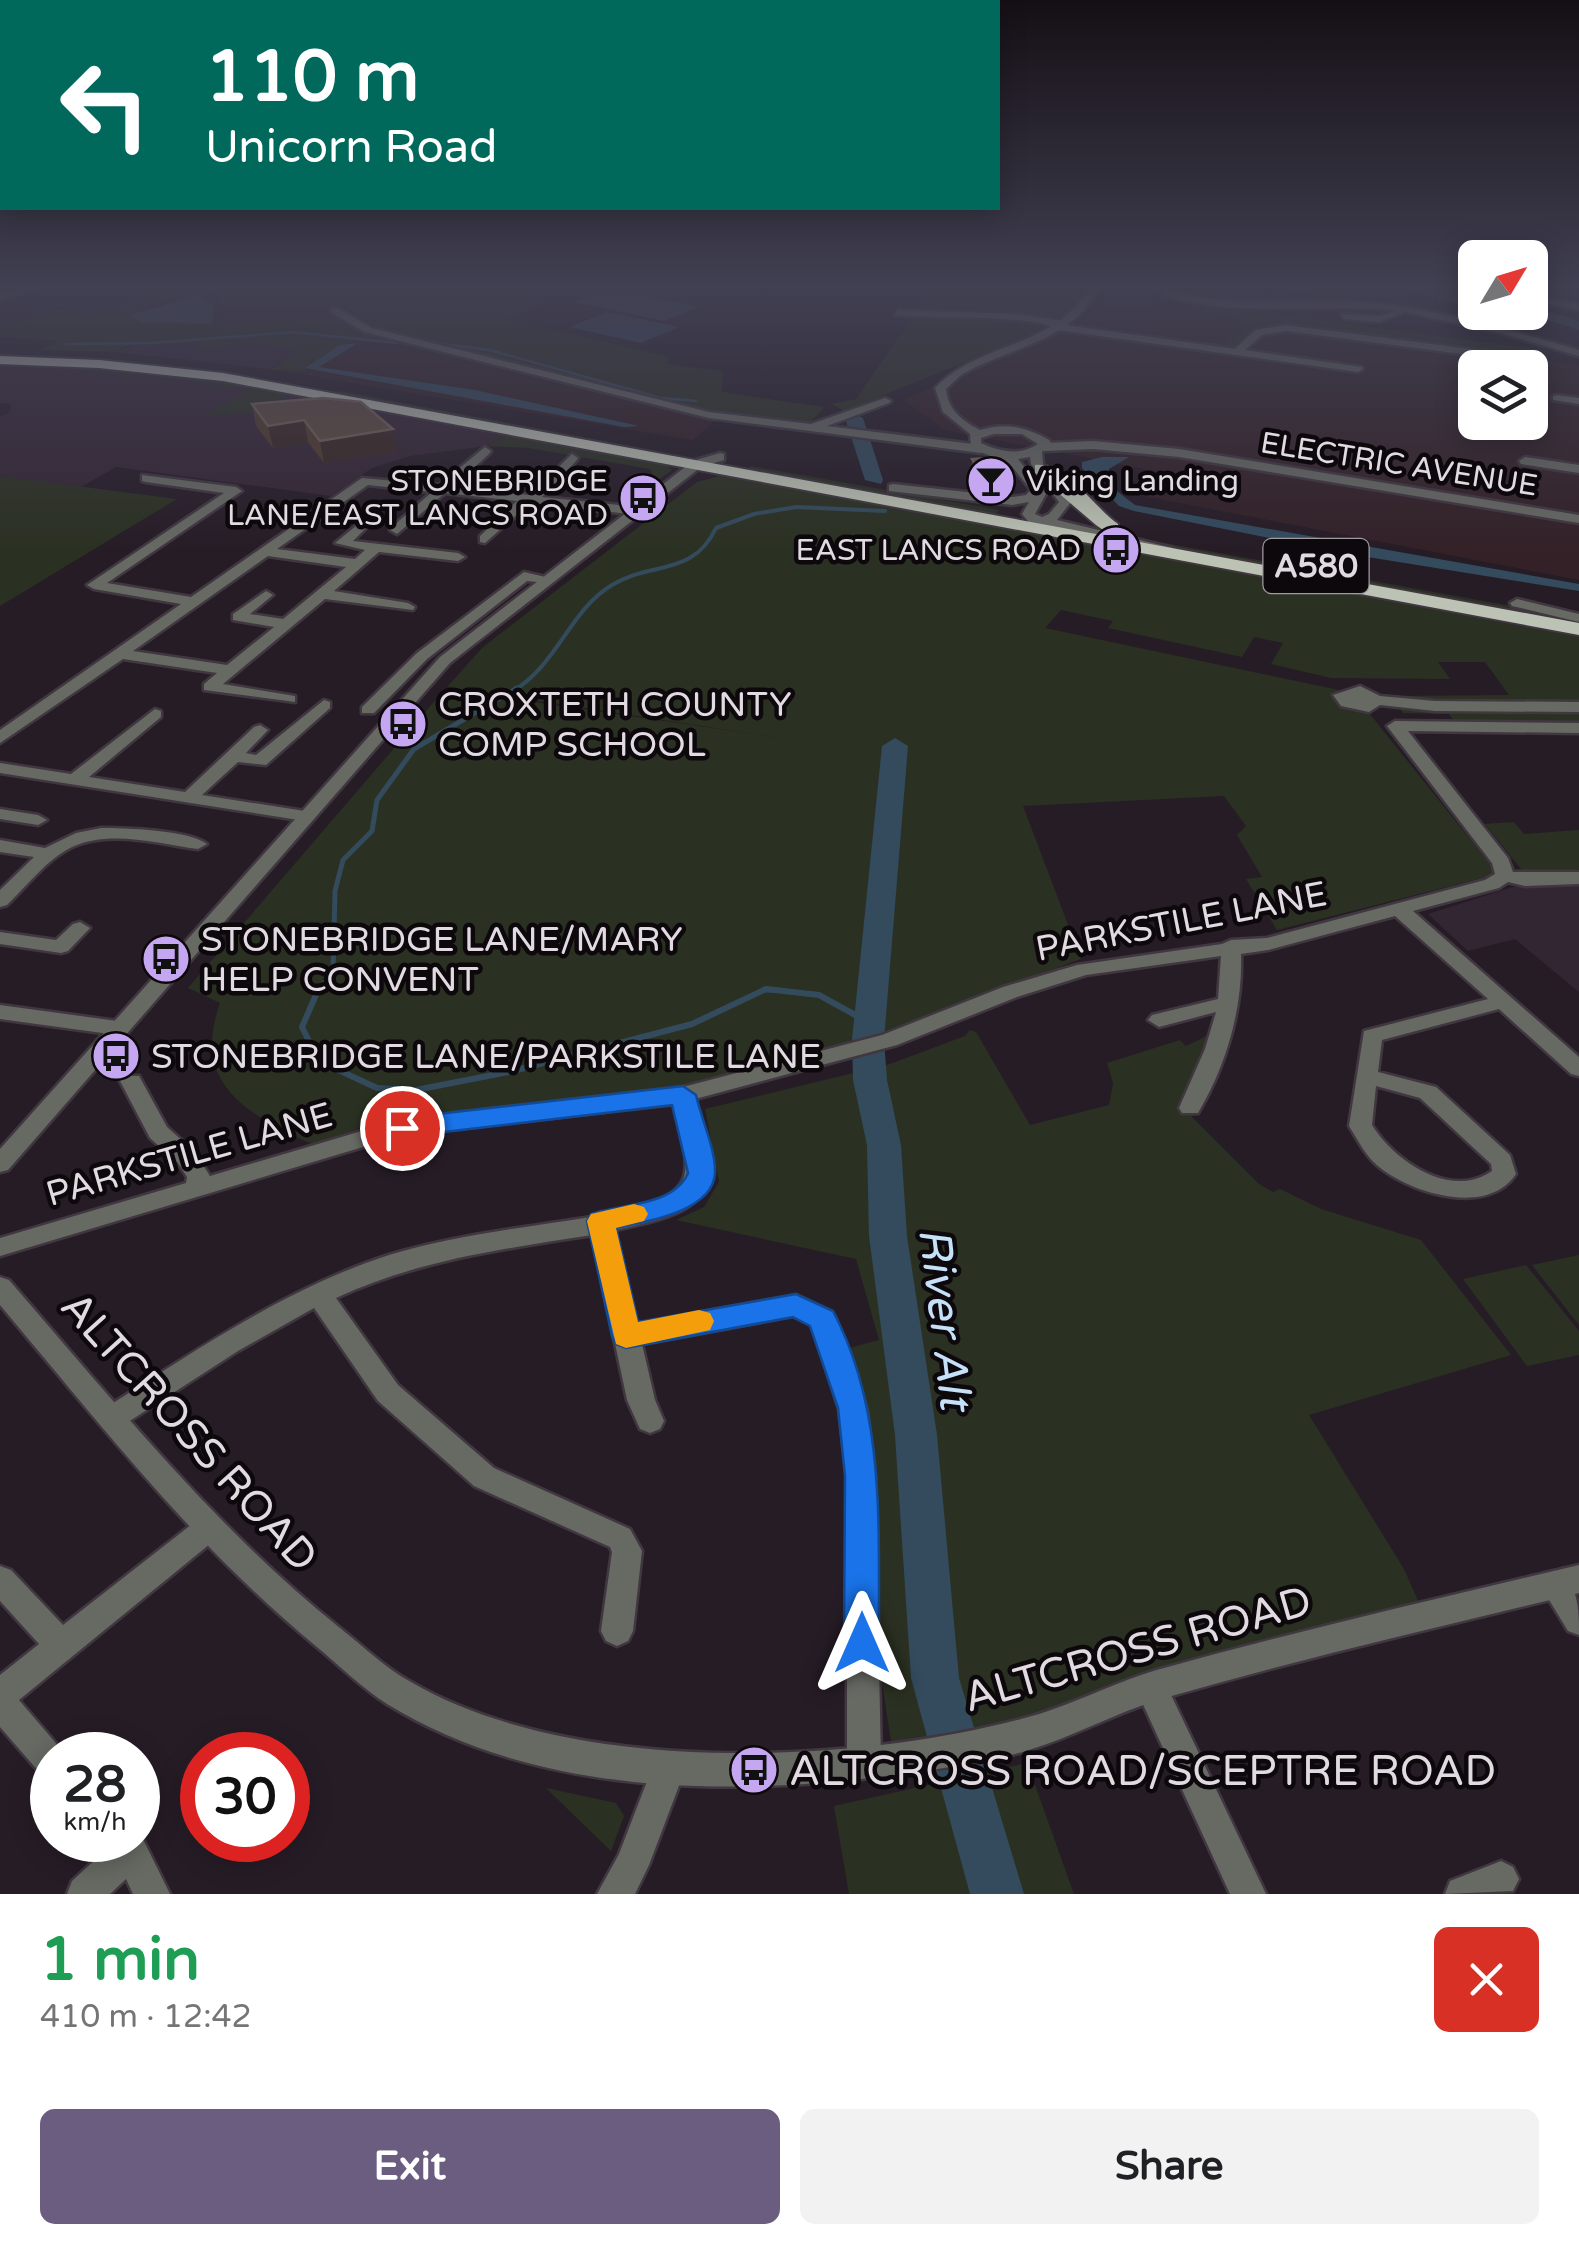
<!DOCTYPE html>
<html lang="en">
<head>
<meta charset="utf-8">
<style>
  :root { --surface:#fff; --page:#f2f2f2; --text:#202124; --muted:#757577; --accent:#6a5d80 }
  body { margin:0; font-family:"Varela Round",sans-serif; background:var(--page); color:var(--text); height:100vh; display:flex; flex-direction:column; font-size:38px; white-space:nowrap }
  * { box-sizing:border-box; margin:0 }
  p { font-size:32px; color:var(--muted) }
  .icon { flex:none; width:55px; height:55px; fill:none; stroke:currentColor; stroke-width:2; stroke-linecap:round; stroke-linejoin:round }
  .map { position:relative; height:1894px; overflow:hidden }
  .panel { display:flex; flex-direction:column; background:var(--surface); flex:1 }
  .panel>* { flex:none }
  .banner { position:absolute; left:0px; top:0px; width:1000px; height:210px; box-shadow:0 5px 25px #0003; background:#00695c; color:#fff; overflow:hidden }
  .needle { width:65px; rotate:52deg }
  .buttons { position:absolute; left:1458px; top:240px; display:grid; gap:20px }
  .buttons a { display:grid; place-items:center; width:90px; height:90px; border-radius:15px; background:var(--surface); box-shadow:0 5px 25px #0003; font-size:50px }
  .speed { position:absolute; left:30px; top:1732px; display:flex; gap:20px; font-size:50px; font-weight:700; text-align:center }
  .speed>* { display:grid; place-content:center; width:130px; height:130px; border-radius:50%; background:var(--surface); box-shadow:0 5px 25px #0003; line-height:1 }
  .speed small { font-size:25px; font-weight:400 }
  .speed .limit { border:15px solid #d22; background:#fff; color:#111 }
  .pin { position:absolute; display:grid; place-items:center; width:85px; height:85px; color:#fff; margin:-42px; border:5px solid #fff; border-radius:50%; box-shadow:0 2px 10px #0007 }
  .me { position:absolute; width:110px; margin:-55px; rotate:0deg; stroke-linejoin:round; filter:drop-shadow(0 0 8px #0008) }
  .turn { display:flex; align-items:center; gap:35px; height:210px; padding:0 40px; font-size:45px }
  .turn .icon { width:130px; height:130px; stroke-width:2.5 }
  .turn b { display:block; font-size:70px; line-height:85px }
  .round { display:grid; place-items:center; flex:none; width:105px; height:105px; border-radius:15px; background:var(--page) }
  .head { display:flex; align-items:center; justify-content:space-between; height:170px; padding:0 40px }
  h1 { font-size:60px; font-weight:800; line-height:75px; color:#1e9e55 }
  .button { display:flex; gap:20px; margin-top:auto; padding:20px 40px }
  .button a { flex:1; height:115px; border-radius:15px; background:var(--accent); color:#fff; font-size:40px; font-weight:800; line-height:115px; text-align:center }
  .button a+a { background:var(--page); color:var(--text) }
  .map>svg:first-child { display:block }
  .built { fill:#352634 }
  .industrial { fill:#332127; fill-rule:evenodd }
  .education { fill:#332633 }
  .green { fill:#2b3122 }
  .water { fill:#334b5d }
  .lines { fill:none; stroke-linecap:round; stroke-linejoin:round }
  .stream-far3 { stroke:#334b5d; stroke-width:2.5 }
  .stream-far2 { stroke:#334b5d; stroke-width:4 }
  .stream-far1 { stroke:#334b5d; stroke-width:5 }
  .stream { stroke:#334b5d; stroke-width:6 }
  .river { fill:#334b5d; fill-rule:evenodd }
  .minor-casing { stroke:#403740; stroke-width:5 }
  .tertiary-casing { stroke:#403740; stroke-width:5 }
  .trunk-casing { stroke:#403740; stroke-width:4 }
  .minor { fill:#676963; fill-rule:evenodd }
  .tertiary { fill:#676963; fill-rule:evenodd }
  .trunk { fill:#bdc3b4; fill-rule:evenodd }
  .wall { fill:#513c2d }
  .shaded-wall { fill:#392822 }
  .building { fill:#604d40; stroke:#746359; stroke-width:2.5 }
  .route { fill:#1a73e8; stroke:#114b97; stroke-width:2.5 }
  .slow { fill:#f59e0b }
  .labels { text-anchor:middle; stroke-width:9; stroke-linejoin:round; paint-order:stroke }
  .far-street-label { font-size:30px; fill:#e1dae1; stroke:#0d080c }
  .far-poi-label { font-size:30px; fill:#e1dae1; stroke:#0d080c; text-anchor:end }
  .shield { fill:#0d080c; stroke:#a19ba1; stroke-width:2.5 }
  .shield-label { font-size:32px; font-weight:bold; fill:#e1dae1 }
  .poi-label { font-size:35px; fill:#e1dae1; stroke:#0d080c; text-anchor:start }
  .street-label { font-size:35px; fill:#e1dae1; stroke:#0d080c }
  .near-street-label { font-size:42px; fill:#e1dae1; stroke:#0d080c }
  .near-poi-label { font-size:42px; fill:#e1dae1; stroke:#0d080c; text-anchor:start }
  .near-water-label { font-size:45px; font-style:italic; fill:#c4e1f8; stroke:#0d080c }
</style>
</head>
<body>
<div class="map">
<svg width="1579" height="1894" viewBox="0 0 1579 1894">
  <rect width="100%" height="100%" fill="#261c26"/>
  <g class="built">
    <polygon points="243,343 302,350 269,369 116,352 138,344 196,344 202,349"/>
    <polygon points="0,364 184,376 507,435 487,446 410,456 372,468 331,496 116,467 79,488 0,476 0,417 10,412 11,404 0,403"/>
  </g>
  <g class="industrial">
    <polygon points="205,286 325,286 351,318 516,364 725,412 693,440 269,369 329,337 225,326 222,299"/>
    <path d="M1111,298l468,67v215l-436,-84 11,-25 -210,-41 -40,-30 173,-77zM1475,368h55v54h-55z"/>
  </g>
  <polygon class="education" points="1579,881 1579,992 1515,939 1468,951 1428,914 1513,887"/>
  <g class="green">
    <polygon points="159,286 193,291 145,307 133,319 231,325 339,317 411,343 351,342 309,364 305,371 270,370 301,350 243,343 199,350 195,344 129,345 116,352 40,350 58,341 0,337 0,323 29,320 58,309 88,315 173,291"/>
    <path d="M325,286h66l12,9c50,-15 90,-3 139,9l-34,15 161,38 -2,7 56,7 -1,21 102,15 -15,17 -125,-17 -266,-67 -55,-19z"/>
    <path d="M935,286h155c-7,19 -21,32 -41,33l-132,-8z"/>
    <polygon points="1194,303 1550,351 1531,395 1529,361 1494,351 1274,325 1254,329 1236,346 1219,347 1243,318 1187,310"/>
    <polygon points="914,315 1023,319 1049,328 845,411 831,404 856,399"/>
    <path d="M57,367c29,-3 215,15 228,29l-36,17 -43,2 44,-25 -116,-16 -15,7 3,-6z"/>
    <polygon points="341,391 688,457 326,393"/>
    <polygon points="507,435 667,465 672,470 623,505 654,477 650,469 528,448 487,446"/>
    <polygon points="751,466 999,510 993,516 746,470"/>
    <path d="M723,475l856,162v84h-125l-5,-7 -46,-1 -12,-17 118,-1 -24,-33h-47l12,17 -119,-1 -60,-14 12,-21 -29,-6 -12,20 -134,-29 5,-7 -52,-11 -16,18 308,65 145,181 -221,56 -31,-51 16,-2 -25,-42 9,-9 -22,-30 -201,10 58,153 -239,88 -174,42 -274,28 -82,27c-65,-30 -121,-59 -92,-141l-32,-15 257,-299 336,49 -334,-51 36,-40 214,-165z"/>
    <polygon points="0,476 177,499 0,606"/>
    <polygon points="1082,528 1517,607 1579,625 1178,551"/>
    <polygon points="1514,822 1524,834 1579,830 1579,869 1525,874 1485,824"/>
    <polygon points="1228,1026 1192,1117 1259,1184 1273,1192 1280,1189 1321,1209 1421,1240 1511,1355 1309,1415 1404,1569 1424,1614 893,1755 877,1649 871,1433 845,1349 879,1340 856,1259 676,1220 704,1207 719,1182 705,1109 890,1064 965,1036 970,1030 976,1032 1030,1125 1109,1105 1113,1083 1107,1063 1180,1040 1186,1046"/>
    <polygon points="1579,1255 1579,1325 1532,1265"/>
    <polygon points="1526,1265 1579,1331 1579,1355 1527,1366 1463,1279"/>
    <polygon points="1027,1763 1074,1894 849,1894 834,1806"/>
    <polygon points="546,1788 616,1803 624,1816 611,1851"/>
  </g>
  <g class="water">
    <polygon points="610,289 699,307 664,321 574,302"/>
    <polygon points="198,294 214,307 212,324 141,322 130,316"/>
    <polygon points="608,312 679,327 641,343 569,327"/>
    <polygon points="358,343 319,367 475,390 639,426 624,427 305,368 340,345"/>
    <polygon points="1102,457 1129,457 1109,469 1105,482 1135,505 1579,584 1579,591 1355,555 1134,511 1119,506 1082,468 1082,462"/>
  </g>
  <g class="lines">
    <g class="stream-far3">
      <polyline points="423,341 489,350 661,398 696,401"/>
      <polyline points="66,344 152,343 293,332 397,343"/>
    </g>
    <path class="stream-far2" d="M513,691c44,-26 57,-81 99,-106 39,-24 81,-8 104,-57l38,-14 42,-7 89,4"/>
    <g class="stream-far1">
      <polyline points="316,990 333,975 335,891 343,860 372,831 377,800 414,749 517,688"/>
      <polyline points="763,990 778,990"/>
    </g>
    <polyline class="stream" points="319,988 302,1027 319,1061 377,1088 416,1090 513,1071 692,1024 766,989 819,995 857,1016 868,1040"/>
    <g class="river">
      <polygon points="1394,286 1419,286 1475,299 1475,307"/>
      <polygon points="1530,306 1579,321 1579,330 1525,313 1530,312"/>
      <polygon points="854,413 863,418 883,480 881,484 865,480 845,418"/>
      <polygon points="895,738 908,746 884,1040 887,1080 901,1145 907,1236 937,1435 959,1678 1024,1894 970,1894 911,1678 895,1435 869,1236 867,1145 853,1080 852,1040 882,746"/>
    </g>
    <g class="minor-casing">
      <g id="minor">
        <path d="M1149,286h12l37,11 30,3 126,1 47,5 77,15 101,29v6l-79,-23 -95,-21 -26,10 -35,-3 -3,-5 38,2 18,-5c-67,-10 -194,12 -248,-25z"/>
        <polygon points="1287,286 1315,286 1290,291"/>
        <polygon points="1455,286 1475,287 1475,293 1457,288"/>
        <polygon points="1530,294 1579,304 1579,310 1530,300"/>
        <polygon points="331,308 337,308 372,328 709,412 811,424 885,398 891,401 889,403 827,426 981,445 987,449 981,453 709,418 364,332 331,312"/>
        <path d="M898,310l120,4 44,7 4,4 169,24 20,-19 31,-5 200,26 22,6 2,9 -9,2 -2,-7 -14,-4 -199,-26 -24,4 -17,15 117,17 1,2 -5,3 -301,-42c-14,-16 -132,-11 -162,-15z"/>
        <polygon points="1557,395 1579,398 1579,404 1553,400 1553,396"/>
        <polygon points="1093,441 1179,449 1579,515 1579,523 1179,457 1093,449 1044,451 1038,447 1044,443"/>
        <path d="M485,447l6,4 -2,3 -36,33 77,8 42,-41 6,4 -2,3 -34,36 96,10 6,4 -6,4 -108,-12 -45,40 -5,-1v-6l37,-35 -72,-8 -48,41 -7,-4 2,-3 40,-35 -64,-7 -91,64 78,10 10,-9 -30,-7 27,-22 7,4 -16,16 105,12 7,4 -7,4 -79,-9 -45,39 74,12 7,4 -2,3 -88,-11 -102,85 72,12v6l-91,-12v-6l13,-11 -94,-14 -123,84v-13l181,-126 -87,-15 -7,-4 137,-92 -78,-11 -4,-1v-6l94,12 6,4 -135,92 84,14 171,-119 77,7zM268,556l78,11 -63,52 -33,-5 23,-19 -7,-4 -33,23v6l41,7 -47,38 -94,-14z"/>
        <polygon points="1525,457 1579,465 1579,473 1521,464 1519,461"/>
        <polygon points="524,572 554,579 547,583 527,581 427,659 374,713 362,713 362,707 417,653"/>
        <polygon points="1517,599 1579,614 1579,622 1512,606 1510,603"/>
        <polygon points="1360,686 1380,696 1435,701 1579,702 1579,712 1435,711 1380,705 1369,712 1341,706 1333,695"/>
        <polygon points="324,700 330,702 330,708 266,765 238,762 202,795 311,812 314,816 305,821 0,773 0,763 71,774 155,709 161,711 161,717 89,777 185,792 254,727 260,725 268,730 246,753 256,755"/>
        <path d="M1395,721l184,2v10l-171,-2 100,127 5,14h66v12l-54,2 -17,-4 -9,6 -86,23 166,146v19l-8,-2 -72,-65 -117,31 -4,32 58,15 74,68 6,19c-28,42 -100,20 -133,-4 -16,-11 -24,-28 -34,-44l15,-95 124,-32 -93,-83 -127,34 -27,4c2,55 -15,112 -43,159h-16l-3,-5 26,-59 11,-37 -57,15 -11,-7 4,-5 66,-16 3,-43 -135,19 -69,22 -120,48 -202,54c27,94 19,111 -80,131l22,94 159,-29 36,17 4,7 31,90 8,67 6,284 -5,12 -12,5 -12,-5 -5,-12v-284l-8,-67 -27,-84 -19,-9 -151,28 13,56 9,21 -4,8 -10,4 -10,-4 -13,-29 -35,-165c-89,14 -174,25 -256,63l62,87 96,83 136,61 12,22 -9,80 -5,10 -11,5 -11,-5 -5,-10 11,-79 -2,-5 -136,-61 -96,-85 -64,-93 -76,43 -116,75 -10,4 -10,-4 -4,-8 4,-8c92,-58 184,-122 287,-155 66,-20 134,-27 202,-38l10,-5 6,2c85,-17 90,-28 67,-110l-271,31 -403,121v-18l186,-55 1,-6 -9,-14 -28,-25 -30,-57 3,-5h16l28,51 27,24 16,25 192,-57 281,-32 199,-52 121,-48 74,-22 145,-21 9,-4 36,-2 218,-58 10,-6 -3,-11 -105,-137zM1376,1086l44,12 71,66 1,7c-41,29 -98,-10 -120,-46z"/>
        <polygon points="0,809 38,815 47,820 38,825 0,819"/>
        <path d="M101,828c25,0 87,2 106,16l-9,5c-39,-5 -88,-20 -126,-2 -25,12 -45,39 -65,58l-7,2v-17l34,-33 -34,-5v-12l45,8 31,-15z"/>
        <polygon points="80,922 90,928 68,951 61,953 0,944 0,932 56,940 73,924"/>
        <polygon points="0,1005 117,1021 128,1028 117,1035 0,1019"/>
        <polygon points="206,1517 216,1521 221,1530 216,1539 19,1700 66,1755 52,1755 52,1777 40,1773 0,1727 0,1675 39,1644 0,1601 0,1566 11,1570 63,1625 196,1521"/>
        <path d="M1555,1571c24,11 24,39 24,64l-11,-4 -28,-46 4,-10z"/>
        <polygon points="1151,1672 1162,1676 1266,1894 1230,1894 1135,1687 1140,1676"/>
        <polygon points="668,1753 680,1758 685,1770 649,1865 635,1894 597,1894 619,1854 656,1758"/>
        <polygon points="138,1829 170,1894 133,1894 126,1879 110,1894 67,1894 72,1881 110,1846 108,1840 138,1840"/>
        <polygon points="1501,1861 1513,1867 1519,1879 1513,1891 1445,1894 1450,1881"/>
      </g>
    </g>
    <g class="tertiary-casing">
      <g id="tertiary">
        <polygon points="25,286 40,286 0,300 0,294"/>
        <path d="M1090,286h10c-29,57 -88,60 -139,89l-15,14c2,21 16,32 34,41 25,-8 47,-3 69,10l2,3 -9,9 1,12 28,38 -14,18 116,28v6l-129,-29 -12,1 -10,-12 7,-12 -17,3 -123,-14v-6l4,-1 119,13 14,-2 5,-5 -21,-26 -39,-16 -1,-14 -27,-22 -8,-24c45,-47 123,-40 155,-102zM994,434h28l16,10c-18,12 -38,8 -57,-1v-5zM1030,457l1,7 28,38 -10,12 -7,3 -7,-3 11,-20 -28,-35z"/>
        <polygon points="720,453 724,454 724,460 701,467 450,663 8,1170 0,1172 0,1149 440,657 693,461"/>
        <path d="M0,1277l9,3c105,121 205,247 331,348 23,18 45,40 71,54 159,93 436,83 610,37 49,-12 94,-38 143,-51 137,-38 276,-70 415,-103v28c-140,34 -280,66 -418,106 -46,14 -88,38 -135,52 -42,12 -88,18 -132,24 -167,22 -359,20 -507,-71 -25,-16 -47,-38 -70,-57 -121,-99 -217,-223 -317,-342z"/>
      </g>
    </g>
    <g class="trunk-casing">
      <g id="trunk">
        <polygon points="0,356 99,360 223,373 1579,623 1579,635 223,381 99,368 0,364"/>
        <path d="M1035,465c30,-3 60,43 83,59v8h-12l-10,-7 -61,-52z"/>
      </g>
    </g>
    <use href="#minor" class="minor"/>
    <use href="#tertiary" class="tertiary"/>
    <use href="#trunk" class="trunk"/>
  </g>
  <g class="wall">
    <polygon points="252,404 397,451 324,463 308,442 273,448 256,426"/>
    <polygon points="972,459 1011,472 1010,489 987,491 978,489 971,476"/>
  </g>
  <g class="shaded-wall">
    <polygon points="304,420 308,442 273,448 268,426"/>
    <polygon points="393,429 397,451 324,463 320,441"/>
  </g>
  <g class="building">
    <polygon points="323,398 361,402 393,429 320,441 304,420 268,426 252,404"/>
    <polygon points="1000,457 1011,472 989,473 979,471 972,459"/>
  </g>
  <linearGradient id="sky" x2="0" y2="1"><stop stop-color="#150f15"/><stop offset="0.52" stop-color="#414052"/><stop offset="1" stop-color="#414052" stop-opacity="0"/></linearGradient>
  <rect width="1579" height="551" fill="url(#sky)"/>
  <path class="route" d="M683,1086l13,9c5,23 20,55 19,78 -2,39 -71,49 -99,55l22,94 158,-28 37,17c54,102 45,220 46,332l-5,12 -12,5 -13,-5 -5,-12 1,-167 -7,-68 -28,-82 -17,-9 -167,31 -10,-4 -4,-8 -25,-115 4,-7c30,-10 83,-8 97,-41l-16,-68 -270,32 -13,-9 13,-10z"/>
  <polygon class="slow" points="634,1204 644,1207 648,1214 644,1221 616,1228 638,1322 699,1310 710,1313 714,1321 710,1330 626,1348 616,1344 587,1221 591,1214"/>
  <defs>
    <g id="bar-disc" transform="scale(2.5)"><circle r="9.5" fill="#c5a7f1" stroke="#0d080c"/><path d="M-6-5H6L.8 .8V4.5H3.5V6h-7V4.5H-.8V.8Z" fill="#111"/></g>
    <g id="bus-disc" transform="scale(2.5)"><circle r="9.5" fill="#c5a7f1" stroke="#0d080c"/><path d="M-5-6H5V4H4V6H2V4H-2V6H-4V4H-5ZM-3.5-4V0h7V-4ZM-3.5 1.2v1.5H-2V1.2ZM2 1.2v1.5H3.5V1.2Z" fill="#111"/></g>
  </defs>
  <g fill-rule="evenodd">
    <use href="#bar-disc" x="991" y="481"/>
    <use href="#bus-disc" x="643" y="498"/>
    <use href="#bus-disc" x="1116" y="550"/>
    <use href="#bus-disc" x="403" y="724"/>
    <use href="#bus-disc" x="166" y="959"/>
    <use href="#bus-disc" x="116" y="1056"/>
    <use href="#bus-disc" x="754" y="1770"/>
  </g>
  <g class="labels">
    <g class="far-street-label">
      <text transform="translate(1399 464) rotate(9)" y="10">ELECTRIC AVENUE</text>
    </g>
    <g class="far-poi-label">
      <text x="608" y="491">STONEBRIDGE<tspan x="608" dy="34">LANE/EAST LANCS ROAD</tspan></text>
      <text x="1026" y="491" text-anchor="start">Viking Landing</text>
      <text x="1081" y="560">EAST LANCS ROAD</text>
    </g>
    <rect class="shield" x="1263.5" y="539" width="105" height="54" rx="8"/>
    <g class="shield-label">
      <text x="1316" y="577">A580</text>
    </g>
    <g class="poi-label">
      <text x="438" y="716">CROXTETH COUNTY<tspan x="438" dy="40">COMP SCHOOL</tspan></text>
      <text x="201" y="951">STONEBRIDGE LANE/MARY<tspan x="201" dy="40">HELP CONVENT</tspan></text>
      <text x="151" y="1068">STONEBRIDGE LANE/PARKSTILE LANE</text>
    </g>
    <g class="street-label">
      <text transform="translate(1181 921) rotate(-11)" y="12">PARKSTILE LANE</text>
      <text transform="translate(189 1154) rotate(-16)" y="12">PARKSTILE LANE</text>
    </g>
    <g class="near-street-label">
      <text transform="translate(190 1431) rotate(48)" y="15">ALTCROSS ROAD</text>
      <text transform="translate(1137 1648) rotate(-16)" y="15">ALTCROSS ROAD</text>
    </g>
    <g class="near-poi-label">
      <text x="789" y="1785">ALTCROSS ROAD/SCEPTRE ROAD</text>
    </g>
    <g class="near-water-label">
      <text transform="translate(946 1318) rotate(83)" y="16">River Alt</text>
    </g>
  </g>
</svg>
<div class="buttons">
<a><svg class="needle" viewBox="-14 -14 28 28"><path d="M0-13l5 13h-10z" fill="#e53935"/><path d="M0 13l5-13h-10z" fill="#757577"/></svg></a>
<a><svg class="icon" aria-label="layers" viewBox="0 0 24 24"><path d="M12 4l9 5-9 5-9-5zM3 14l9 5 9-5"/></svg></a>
</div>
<div class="speed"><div>28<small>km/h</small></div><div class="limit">30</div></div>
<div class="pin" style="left:402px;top:1128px;background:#d93025"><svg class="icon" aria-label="arrive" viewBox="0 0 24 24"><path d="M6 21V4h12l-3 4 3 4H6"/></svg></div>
<svg class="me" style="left:862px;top:1643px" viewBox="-20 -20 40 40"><path d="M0-17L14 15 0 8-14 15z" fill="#1a73e8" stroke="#fff" stroke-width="4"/></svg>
<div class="banner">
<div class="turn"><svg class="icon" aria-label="left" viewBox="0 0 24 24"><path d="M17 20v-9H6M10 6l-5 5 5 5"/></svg><div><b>110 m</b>Unicorn Road</div></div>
</div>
</div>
<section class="panel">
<div class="head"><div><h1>1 min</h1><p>410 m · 12:42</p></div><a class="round" style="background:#d93025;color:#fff"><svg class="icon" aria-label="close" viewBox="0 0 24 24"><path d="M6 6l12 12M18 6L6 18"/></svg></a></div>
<div class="button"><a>Exit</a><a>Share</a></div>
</section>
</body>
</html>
